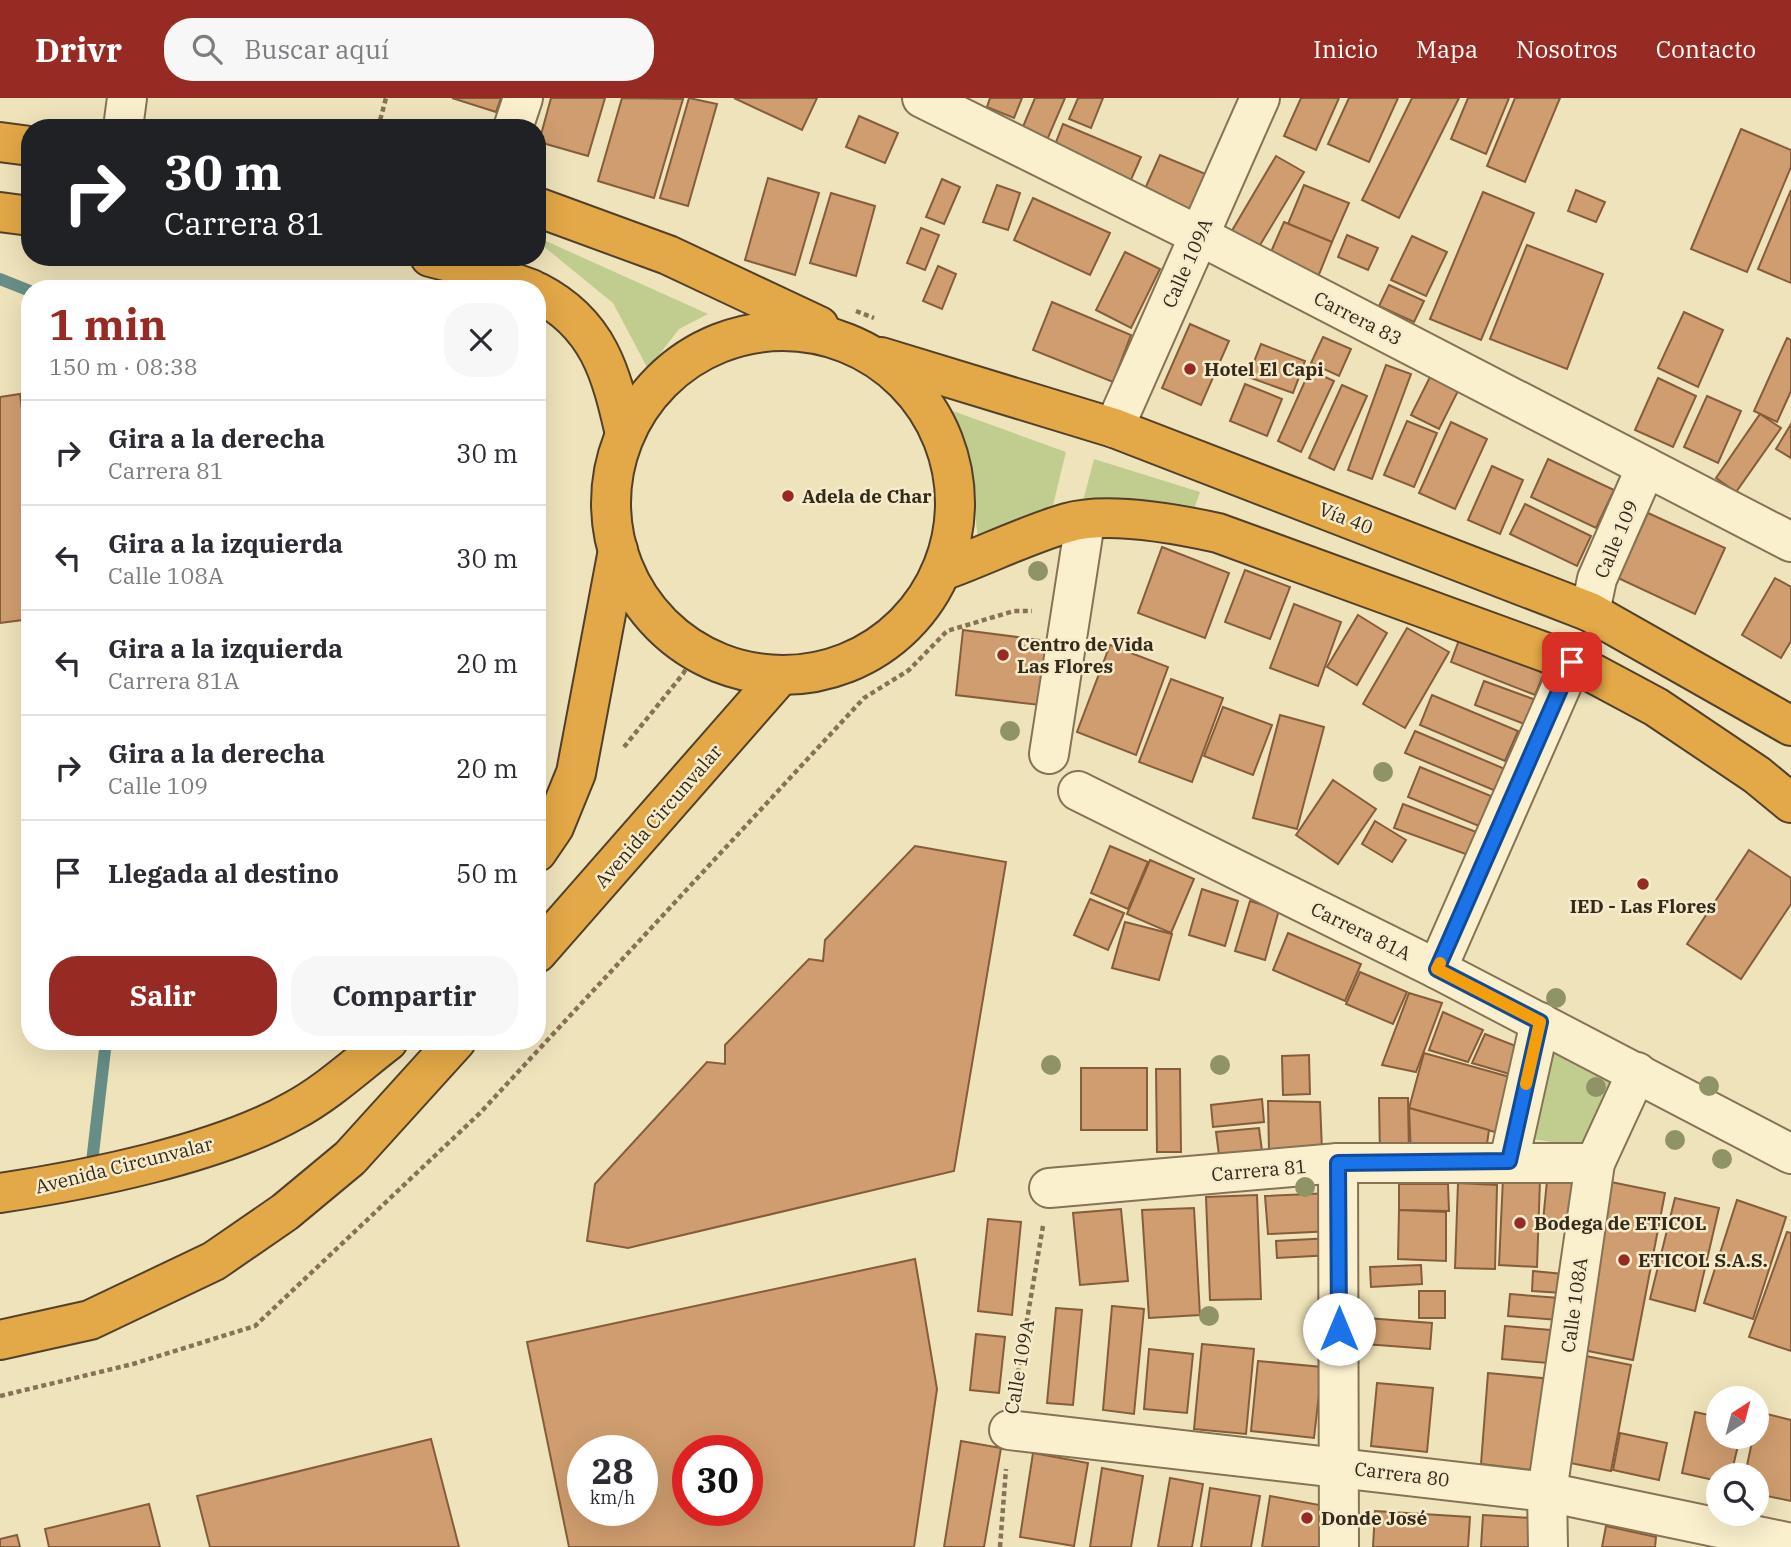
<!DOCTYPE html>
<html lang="es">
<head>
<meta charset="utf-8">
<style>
  :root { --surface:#fff; --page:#f7f7f7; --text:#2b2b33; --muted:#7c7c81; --line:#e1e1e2; --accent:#972a23 }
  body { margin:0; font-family:"IBM Plex Serif",serif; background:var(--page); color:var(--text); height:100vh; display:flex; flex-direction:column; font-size:26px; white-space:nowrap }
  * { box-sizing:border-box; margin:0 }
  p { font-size:23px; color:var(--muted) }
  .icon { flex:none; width:38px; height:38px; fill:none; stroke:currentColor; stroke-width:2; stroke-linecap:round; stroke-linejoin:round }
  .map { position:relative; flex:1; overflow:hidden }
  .drawer { position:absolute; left:21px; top:182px; width:525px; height:770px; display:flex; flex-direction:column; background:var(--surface); border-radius:28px; box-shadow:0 7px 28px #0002 }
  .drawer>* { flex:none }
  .hud { position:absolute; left:21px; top:21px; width:525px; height:147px; border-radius:28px; box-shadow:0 7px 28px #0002; background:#202124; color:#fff; overflow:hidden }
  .needle { width:46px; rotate:36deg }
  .buttons { position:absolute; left:1706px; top:1288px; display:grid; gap:14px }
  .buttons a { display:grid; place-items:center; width:63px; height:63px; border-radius:50%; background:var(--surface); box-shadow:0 7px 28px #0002; font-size:35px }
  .speed { position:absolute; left:567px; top:1337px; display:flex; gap:14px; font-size:35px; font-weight:700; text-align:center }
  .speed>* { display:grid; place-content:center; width:91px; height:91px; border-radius:50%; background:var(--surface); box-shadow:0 7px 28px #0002; line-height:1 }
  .speed small { font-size:18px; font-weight:400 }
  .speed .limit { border:10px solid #d22; background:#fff; color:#111 }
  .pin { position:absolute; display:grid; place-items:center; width:60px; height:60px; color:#fff; margin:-30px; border-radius:14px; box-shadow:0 4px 10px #0006 }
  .me { position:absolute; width:77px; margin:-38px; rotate:0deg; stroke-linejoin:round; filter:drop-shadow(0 0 5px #0008) }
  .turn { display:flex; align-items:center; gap:24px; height:147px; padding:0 28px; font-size:32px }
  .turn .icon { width:91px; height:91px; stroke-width:2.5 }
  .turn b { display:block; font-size:49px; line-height:60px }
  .round { display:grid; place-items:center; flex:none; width:74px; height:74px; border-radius:28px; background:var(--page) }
  .overview { display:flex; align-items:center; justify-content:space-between; height:119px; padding:0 28px }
  h1 { font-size:42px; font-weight:800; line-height:52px; color:var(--accent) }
  .cta { display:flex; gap:14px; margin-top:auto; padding:14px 28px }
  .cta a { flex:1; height:80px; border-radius:28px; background:var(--accent); color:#fff; font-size:28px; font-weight:800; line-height:80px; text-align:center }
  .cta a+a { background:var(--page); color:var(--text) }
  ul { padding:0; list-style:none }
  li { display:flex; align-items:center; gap:21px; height:105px; padding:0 28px; border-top:2px solid var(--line) }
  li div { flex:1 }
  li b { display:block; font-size:26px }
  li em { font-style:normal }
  header { display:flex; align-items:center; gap:42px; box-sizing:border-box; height:98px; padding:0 35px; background:var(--accent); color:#fff }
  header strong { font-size:33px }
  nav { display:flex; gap:38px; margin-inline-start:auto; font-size:24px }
  .search { width:490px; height:63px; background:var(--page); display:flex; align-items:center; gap:18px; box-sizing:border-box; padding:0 24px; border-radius:28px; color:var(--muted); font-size:26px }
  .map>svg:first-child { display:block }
  .green { fill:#c1cd8f }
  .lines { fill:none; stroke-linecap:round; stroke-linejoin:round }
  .stream { stroke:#678d86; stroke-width:12 }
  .building { fill:#cf9d6f; stroke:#865d3a; stroke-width:2; fill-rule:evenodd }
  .street-casing { stroke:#867255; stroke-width:42 }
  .highway-casing { stroke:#53402a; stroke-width:42 }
  .path { stroke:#867255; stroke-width:4.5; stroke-dasharray:5 3.5; stroke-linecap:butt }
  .street { stroke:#faf0ce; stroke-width:38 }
  .highway { stroke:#e3a847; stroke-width:38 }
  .tree { fill:#909366 }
  .route-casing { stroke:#114b97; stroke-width:18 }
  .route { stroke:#1a73e8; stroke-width:12 }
  .slow { stroke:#f59e0b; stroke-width:12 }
  .poi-dot { fill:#972a23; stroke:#f6eccb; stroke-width:2.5 }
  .labels { text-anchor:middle; stroke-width:5; stroke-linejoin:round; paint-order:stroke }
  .street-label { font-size:19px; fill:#35291a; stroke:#f6eccb }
  .poi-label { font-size:19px; font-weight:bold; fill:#35291a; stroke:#f6eccb; text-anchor:start }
</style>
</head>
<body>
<header>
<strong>Drivr</strong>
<div class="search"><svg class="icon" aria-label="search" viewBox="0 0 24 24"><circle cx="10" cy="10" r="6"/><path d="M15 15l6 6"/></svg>Buscar aquí</div>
<nav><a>Inicio</a><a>Mapa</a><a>Nosotros</a><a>Contacto</a></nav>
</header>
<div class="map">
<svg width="1791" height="1449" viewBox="0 0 1791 1449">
  <rect width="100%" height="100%" fill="#efe3bb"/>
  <g class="green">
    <polygon points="537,139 708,216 679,231 648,271 613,205 537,143"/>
    <polygon points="950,312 1066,354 1052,411 978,440 967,352"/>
    <polygon points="1094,361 1200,394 1192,417 1081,411"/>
    <polygon points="1541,949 1620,985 1598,1052 1521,1039"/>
  </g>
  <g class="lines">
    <g class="stream">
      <polyline points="0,181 30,193"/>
      <polyline points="91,1073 106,943"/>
    </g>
  </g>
  <g class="building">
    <polygon points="452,0 501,0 496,14"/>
    <polygon points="551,0 605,0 588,58 539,44"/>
    <polygon points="622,0 683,1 654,100 598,83"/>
    <polygon points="689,0 717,6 688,108 660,100"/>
    <polygon points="734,0 817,0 802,32"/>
    <polygon points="990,0 1022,0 1014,20 987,9"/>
    <polygon points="1035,0 1065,0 1047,42 1022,31"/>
    <polygon points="1078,0 1103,0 1091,30 1069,21"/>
    <polygon points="1301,0 1339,0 1316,52 1284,38"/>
    <polygon points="1349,0 1398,0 1369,64 1328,46"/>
    <polygon points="1412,0 1459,0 1399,120 1362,102"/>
    <polygon points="1468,0 1509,0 1486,56 1451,41"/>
    <polygon points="1515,0 1560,0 1525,84 1487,68"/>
    <polygon points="859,18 898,35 885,65 846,49"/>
    <polygon points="1063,26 1141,59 1130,84 1053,52"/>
    <polygon points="1741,31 1791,52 1791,69 1747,174 1691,151"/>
    <polygon points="1160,57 1208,77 1193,114 1144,93"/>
    <polygon points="1276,58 1304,74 1257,152 1230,136"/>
    <polygon points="768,80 819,95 795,177 745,162"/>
    <polygon points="942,81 960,89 944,126 926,119"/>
    <polygon points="997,87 1020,95 1008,132 983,124"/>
    <polygon points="1304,87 1349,105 1332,144 1288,126"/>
    <polygon points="1576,92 1605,104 1596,124 1568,113"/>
    <polygon points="1791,92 1791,185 1758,171"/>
    <polygon points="1483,94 1534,115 1481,242 1430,221"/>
    <polygon points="831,95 875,108 856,178 810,165"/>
    <polygon points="1033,100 1110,135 1090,177 1014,142"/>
    <polygon points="1284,124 1332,144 1316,184 1267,163"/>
    <polygon points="921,130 939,137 925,172 907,165"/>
    <polygon points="1347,137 1378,150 1368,172 1338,159"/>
    <polygon points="1412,138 1447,154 1426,198 1391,182"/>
    <polygon points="1527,147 1603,176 1567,271 1490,241"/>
    <polygon points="1125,154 1160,171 1131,230 1096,212"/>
    <polygon points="938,168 956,176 942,211 923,203"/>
    <polygon points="1389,187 1424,203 1414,224 1379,208"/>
    <polygon points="1052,204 1131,237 1113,284 1033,252"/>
    <polygon points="1684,214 1723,232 1698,289 1658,270"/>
    <polygon points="1190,226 1229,243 1201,307 1162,290"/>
    <polygon points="1323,239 1351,251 1339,278 1311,265"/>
    <polygon points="1787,240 1791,242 1791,293 1777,324 1754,313"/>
    <polygon points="1261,246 1305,263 1293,295 1248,279"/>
    <polygon points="1386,267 1411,276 1372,381 1348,372"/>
    <polygon points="1310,272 1334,283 1301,354 1278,343"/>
    <polygon points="1430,279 1458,293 1439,331 1411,317"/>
    <polygon points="1658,280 1696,298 1673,349 1635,332"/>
    <polygon points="1245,286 1282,301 1267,338 1230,323"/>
    <polygon points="1342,287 1367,298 1334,372 1309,360"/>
    <polygon points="20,296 30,371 30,521 0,525 0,299"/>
    <polygon points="1707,298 1741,313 1718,365 1684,349"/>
    <polygon points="1760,316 1781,330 1736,394 1716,380"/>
    <polygon points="1407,323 1437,335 1414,389 1384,377"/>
    <polygon points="1451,324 1487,341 1455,411 1419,395"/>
    <polygon points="1791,326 1791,360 1776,351"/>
    <polygon points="1548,361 1614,392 1596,430 1531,399"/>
    <polygon points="1492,368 1523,382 1500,436 1468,422"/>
    <polygon points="1525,406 1591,438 1577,468 1510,436"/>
    <polygon points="1648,415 1725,450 1695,516 1618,480"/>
    <polygon points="1162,449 1229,475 1205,540 1138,515"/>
    <polygon points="1245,472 1290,489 1270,541 1225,524"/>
    <polygon points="1775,480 1791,489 1791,543 1781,560 1742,537"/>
    <polygon points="1294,506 1341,524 1318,588 1270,570"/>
    <polygon points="1358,517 1387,535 1357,587 1327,569"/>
    <polygon points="1407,530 1449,554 1405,630 1363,606"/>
    <polygon points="963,532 1048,543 1040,607 956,597"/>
    <polygon points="1459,542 1544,575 1535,597 1451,564"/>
    <polygon points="1110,547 1168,569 1136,657 1077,634"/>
    <polygon points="1171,581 1223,600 1192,684 1139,664"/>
    <polygon points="1484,583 1536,602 1527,627 1475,607"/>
    <polygon points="1432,597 1518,633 1505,663 1420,627"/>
    <polygon points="1223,609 1272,627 1253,677 1204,658"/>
    <polygon points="1280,617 1324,629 1297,731 1253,720"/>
    <polygon points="1415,633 1512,674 1503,696 1405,655"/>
    <polygon points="1420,669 1491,698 1479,728 1408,699"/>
    <polygon points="1333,682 1376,711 1338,766 1296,737"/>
    <polygon points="1403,706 1479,735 1471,758 1394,730"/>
    <polygon points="1375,723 1406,742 1392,764 1362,746"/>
    <polygon points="915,748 1006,764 954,1073 628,1150 587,1143 595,1086 707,964 725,966 725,947 809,861 823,863 825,842"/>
    <polygon points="1110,748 1148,764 1128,811 1091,795"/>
    <polygon points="1749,752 1791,780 1791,806 1741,881 1687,846"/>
    <polygon points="1150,762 1194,781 1171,835 1127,816"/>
    <polygon points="1202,791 1238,803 1225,848 1189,837"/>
    <polygon points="1090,801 1124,815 1108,852 1074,837"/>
    <polygon points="1250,803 1279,812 1265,862 1235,853"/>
    <polygon points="1125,824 1172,836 1159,882 1112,870"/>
    <polygon points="1288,835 1361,866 1345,903 1273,872"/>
    <polygon points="1360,874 1407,894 1393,926 1346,906"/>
    <polygon points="1409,895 1442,905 1416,974 1382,967"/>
    <polygon points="1443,914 1483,932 1468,964 1429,952"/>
    <polygon points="1485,936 1521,950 1513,977 1472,965"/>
    <polygon points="1424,955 1517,981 1502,1036 1409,1010"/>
    <polygon points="1309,957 1310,996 1283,997 1282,958"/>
    <rect x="1081" y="970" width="66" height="62"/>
    <polygon points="1156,971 1180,971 1181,1054 1157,1054"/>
    <polygon points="1379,1000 1408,1000 1409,1057 1380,1058"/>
    <polygon points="1262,1001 1264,1024 1213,1029 1211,1007"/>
    <polygon points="1268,1003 1320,1004 1322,1052 1269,1053"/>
    <polygon points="1409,1010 1489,1032 1487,1046 1411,1057"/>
    <polygon points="1259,1030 1262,1053 1219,1057 1216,1034"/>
    <polygon points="1503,1080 1540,1082 1537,1169 1499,1167"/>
    <polygon points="1547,1083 1575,1083 1572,1125 1543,1123"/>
    <polygon points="1611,1084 1665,1095 1633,1262 1578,1251"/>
    <polygon points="1458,1085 1497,1087 1495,1171 1455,1170"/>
    <polygon points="1399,1086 1448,1086 1449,1113 1399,1112"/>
    <polygon points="1331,1095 1333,1133 1268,1136 1265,1098"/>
    <polygon points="1257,1097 1261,1201 1210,1202 1206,1099"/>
    <polygon points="1675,1100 1719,1110 1695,1213 1650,1201"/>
    <polygon points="1737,1102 1786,1119 1753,1221 1704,1205"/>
    <polygon points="1194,1110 1200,1217 1149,1220 1142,1112"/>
    <polygon points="1121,1111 1128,1183 1080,1187 1073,1115"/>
    <polygon points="1399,1112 1446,1114 1446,1163 1398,1161"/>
    <polygon points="988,1121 1021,1124 1012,1217 978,1213"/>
    <polygon points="1787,1134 1791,1135 1791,1253 1749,1239"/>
    <polygon points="1331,1140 1332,1157 1277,1160 1276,1143"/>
    <path d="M915,1161l22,130 -23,158h-345l-42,-205zM583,1353h59v59h-59zM688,1353h59v59h-59z"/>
    <polygon points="1421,1167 1422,1186 1371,1189 1370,1169"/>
    <polygon points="1533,1173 1563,1176 1562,1195 1532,1193"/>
    <rect x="1419" y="1193" width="26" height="27"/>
    <polygon points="1510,1196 1572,1201 1571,1223 1508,1218"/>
    <polygon points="1112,1208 1144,1211 1134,1316 1103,1312"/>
    <polygon points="1056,1210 1082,1212 1073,1307 1047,1305"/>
    <polygon points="1366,1220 1432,1225 1430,1251 1365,1246"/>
    <polygon points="1505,1228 1563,1233 1560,1266 1502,1261"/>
    <polygon points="976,1236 1005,1239 999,1295 970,1292"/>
    <polygon points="1202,1246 1254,1251 1246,1336 1194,1331"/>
    <polygon points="1149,1251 1193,1256 1187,1315 1144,1311"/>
    <polygon points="1576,1256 1631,1267 1611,1373 1555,1362"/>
    <polygon points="1258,1263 1322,1269 1314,1340 1251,1333"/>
    <polygon points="1488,1275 1552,1281 1540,1373 1481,1366"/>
    <polygon points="1377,1285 1433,1290 1427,1354 1371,1348"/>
    <polygon points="1695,1314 1718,1319 1718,1339 1740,1339 1731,1377 1718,1377 1718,1383 1682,1375"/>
    <polygon points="1759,1314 1791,1322 1791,1403 1757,1396 1757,1377 1745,1377 1753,1339 1757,1339"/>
    <polygon points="1620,1335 1667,1345 1659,1382 1613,1372"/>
    <polygon points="431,1341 459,1449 210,1449 197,1398"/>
    <polygon points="961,1343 1001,1350 984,1449 944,1449"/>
    <polygon points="1033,1355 1088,1365 1074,1448 1020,1439"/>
    <polygon points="1102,1370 1143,1378 1131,1449 1090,1449"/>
    <polygon points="1170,1380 1203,1386 1192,1449 1158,1449"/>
    <polygon points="1210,1390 1260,1398 1251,1449 1201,1449"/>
    <polygon points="1270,1398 1325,1408 1319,1449 1262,1449"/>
    <polygon points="149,1406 160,1449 49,1449 45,1431"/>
    <polygon points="1375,1413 1470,1419 1468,1449 1373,1449"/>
    <polygon points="1483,1417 1532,1420 1530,1449 1481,1449"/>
    <polygon points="1606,1428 1656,1439 1655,1449 1602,1449"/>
    <polygon points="17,1437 20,1449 0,1449 0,1441"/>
  </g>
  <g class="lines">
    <g class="street-casing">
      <g id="street">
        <polyline points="922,0 1200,138 1791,444"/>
        <polyline points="123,30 127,0"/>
        <polyline points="513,30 523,0"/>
        <polyline points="1114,330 1260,0"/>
        <polyline points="1590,514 1597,481 1646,369"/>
        <polyline points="1049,656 1085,424"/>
        <polyline points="1078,693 1437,871 1791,1056"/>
        <polyline points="1437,871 1572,564"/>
        <polyline points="1509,1063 1540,924"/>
        <polyline points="1338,1065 1339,1449"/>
        <polyline points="1049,1090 1338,1065 1595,1065"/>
        <polyline points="1009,1332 1547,1394 1791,1445"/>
        <polyline points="1548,1449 1547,1394 1595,1065 1637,974"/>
      </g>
    </g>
    <g class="highway-casing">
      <g id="highway">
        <polyline points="0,44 30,48"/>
        <polyline points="537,109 668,157 819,228"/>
        <polyline points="0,114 30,118"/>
        <polyline points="430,159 469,169 531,191"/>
        <path d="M537,194c62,32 74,81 88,142"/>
        <circle cx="783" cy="405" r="172"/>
        <polyline points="881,259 1114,330 1590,514 1791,628"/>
        <path d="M945,472c41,-15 81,-35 122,-47 40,-12 110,1 151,10l354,129 84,45 101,68 34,28"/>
        <polyline points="537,754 554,729 576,675 618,452"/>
        <polyline points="537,855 778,580"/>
        <path d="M0,1095c87,-13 217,-39 293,-82 34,-18 65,-47 95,-70"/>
        <polyline points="0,1242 90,1222 214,1163 285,1114 350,1060 456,943"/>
      </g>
    </g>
    <g class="path">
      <polyline points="378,30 386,0"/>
      <polyline points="856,213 874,220"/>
      <polyline points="624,649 683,576 695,555"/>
      <polyline points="1015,1292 1043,1128"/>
      <polyline points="0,1298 133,1266 255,1228 480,1015 864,600 909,572 947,533 1014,513 1032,513"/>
      <polyline points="1000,1449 1006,1371"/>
    </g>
    <use href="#street" class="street"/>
    <use href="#highway" class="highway"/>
  </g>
  <g class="tree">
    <circle cx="1038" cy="473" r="10"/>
    <circle cx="1010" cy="633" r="10"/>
    <circle cx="1383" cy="674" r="10"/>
    <circle cx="1556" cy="900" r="10"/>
    <circle cx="1051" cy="967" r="10"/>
    <circle cx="1220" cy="967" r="10"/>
    <circle cx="1709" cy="988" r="10"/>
    <circle cx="1596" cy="989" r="10"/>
    <circle cx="1675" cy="1042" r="10"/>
    <circle cx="1722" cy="1061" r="10"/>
    <circle cx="1305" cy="1089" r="10"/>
    <circle cx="1209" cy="1218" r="10"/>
  </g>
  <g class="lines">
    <g class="route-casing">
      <polyline id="route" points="1339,1231 1338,1065 1509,1063 1540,924 1437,871 1572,564"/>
    </g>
    <use href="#route" class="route"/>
    <polyline class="slow" points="1440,865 1437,871 1540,924 1526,986"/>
  </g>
  <g class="poi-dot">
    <circle cx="1190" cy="271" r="7"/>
    <circle cx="788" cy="398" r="7"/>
    <circle cx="1003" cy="557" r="7"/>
    <circle cx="1643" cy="786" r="7"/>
    <circle cx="1520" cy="1125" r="7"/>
    <circle cx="1624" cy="1162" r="7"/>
    <circle cx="1307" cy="1420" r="7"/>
  </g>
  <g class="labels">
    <g class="street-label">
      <text transform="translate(1187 165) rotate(-66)" y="7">Calle 109A</text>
      <text transform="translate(1358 220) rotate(27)" y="7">Carrera 83</text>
      <text transform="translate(1346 420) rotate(21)" y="7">Vía 40</text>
      <text transform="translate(1616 441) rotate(-67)" y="7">Calle 109</text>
      <text transform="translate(658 718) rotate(-49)" y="7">Avenida Circunvalar</text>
      <text transform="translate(1361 833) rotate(26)" y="7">Carrera 81A</text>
      <text transform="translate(124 1067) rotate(-14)" y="7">Avenida Circunvalar</text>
      <text transform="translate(1259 1072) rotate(-5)" y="7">Carrera 81</text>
      <text transform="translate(1574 1207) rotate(-82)" y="7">Calle 108A</text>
      <text transform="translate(1019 1269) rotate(-80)" y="7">Calle 109A</text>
      <text transform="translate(1402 1376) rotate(7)" y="7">Carrera 80</text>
    </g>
    <g class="poi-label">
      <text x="1204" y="278">Hotel El Capi</text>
      <text x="802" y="405">Adela de Char</text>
      <text x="1017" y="553">Centro de Vida<tspan x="1017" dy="22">Las Flores</tspan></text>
      <text x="1643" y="815" text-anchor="middle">IED - Las Flores</text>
      <text x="1534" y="1132">Bodega de ETICOL</text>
      <text x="1638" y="1169">ETICOL S.A.S.</text>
      <text x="1321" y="1427">Donde José</text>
    </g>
  </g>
</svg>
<div class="buttons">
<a><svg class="needle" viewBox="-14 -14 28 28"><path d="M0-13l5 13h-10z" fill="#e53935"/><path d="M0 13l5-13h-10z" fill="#7c7c81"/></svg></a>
<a><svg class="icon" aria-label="search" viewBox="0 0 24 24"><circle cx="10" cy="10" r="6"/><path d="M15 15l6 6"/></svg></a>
</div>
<div class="speed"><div>28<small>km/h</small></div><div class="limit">30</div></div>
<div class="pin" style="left:1572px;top:564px;background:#d93025"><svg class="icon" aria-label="arrive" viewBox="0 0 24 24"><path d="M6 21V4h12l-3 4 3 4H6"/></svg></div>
<svg class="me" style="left:1339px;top:1231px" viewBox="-20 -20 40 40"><circle r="19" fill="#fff"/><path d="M0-13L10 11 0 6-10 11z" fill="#1a73e8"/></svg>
<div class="hud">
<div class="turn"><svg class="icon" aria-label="right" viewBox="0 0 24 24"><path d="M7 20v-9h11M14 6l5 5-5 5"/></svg><div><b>30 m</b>Carrera 81</div></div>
</div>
<section class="drawer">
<div class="overview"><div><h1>1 min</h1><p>150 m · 08:38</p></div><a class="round"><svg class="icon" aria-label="close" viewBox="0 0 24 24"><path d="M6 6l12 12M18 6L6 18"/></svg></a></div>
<ul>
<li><svg class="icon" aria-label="right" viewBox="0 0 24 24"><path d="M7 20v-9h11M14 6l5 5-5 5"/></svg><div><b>Gira a la derecha</b><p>Carrera 81</p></div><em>30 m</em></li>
<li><svg class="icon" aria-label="left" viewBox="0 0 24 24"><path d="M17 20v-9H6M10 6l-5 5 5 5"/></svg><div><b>Gira a la izquierda</b><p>Calle 108A</p></div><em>30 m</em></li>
<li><svg class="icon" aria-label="left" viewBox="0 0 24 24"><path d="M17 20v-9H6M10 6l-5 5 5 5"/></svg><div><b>Gira a la izquierda</b><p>Carrera 81A</p></div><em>20 m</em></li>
<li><svg class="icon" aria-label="right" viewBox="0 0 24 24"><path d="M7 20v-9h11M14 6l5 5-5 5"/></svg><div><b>Gira a la derecha</b><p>Calle 109</p></div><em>20 m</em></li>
<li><svg class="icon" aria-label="arrive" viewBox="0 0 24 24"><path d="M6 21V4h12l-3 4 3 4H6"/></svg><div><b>Llegada al destino</b></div><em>50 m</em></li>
</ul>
<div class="cta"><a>Salir</a><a>Compartir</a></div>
</section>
</div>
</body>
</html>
